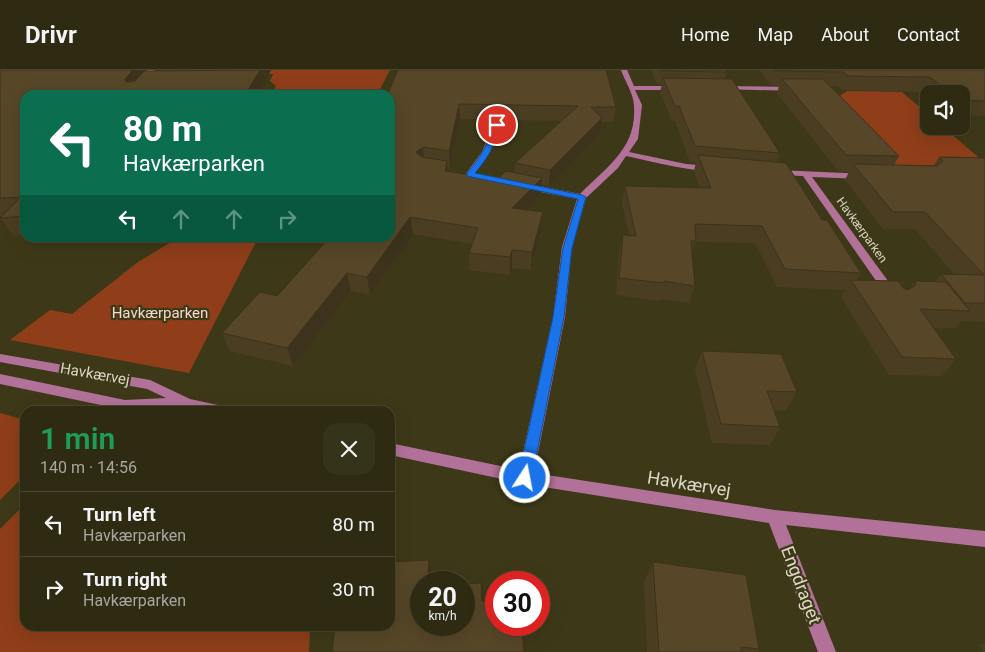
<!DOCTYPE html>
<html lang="en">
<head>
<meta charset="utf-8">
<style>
  :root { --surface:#2e2b12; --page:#36331b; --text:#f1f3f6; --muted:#a7a79f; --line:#494732 }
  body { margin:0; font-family:Roboto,sans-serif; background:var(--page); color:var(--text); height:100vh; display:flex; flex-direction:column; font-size:19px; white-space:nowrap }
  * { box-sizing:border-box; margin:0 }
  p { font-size:16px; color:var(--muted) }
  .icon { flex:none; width:28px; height:28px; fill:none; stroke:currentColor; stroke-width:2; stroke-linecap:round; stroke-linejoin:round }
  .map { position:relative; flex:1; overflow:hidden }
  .side { position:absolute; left:20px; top:336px; width:375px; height:225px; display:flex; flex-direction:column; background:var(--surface); border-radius:15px; box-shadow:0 5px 20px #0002,0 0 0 1px var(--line) }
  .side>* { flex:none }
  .banner { position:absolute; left:20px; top:20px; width:375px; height:152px; border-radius:15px; box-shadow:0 5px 20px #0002,0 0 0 1px var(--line); background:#0b6e4f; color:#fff; overflow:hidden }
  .tools { position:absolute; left:920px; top:15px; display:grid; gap:10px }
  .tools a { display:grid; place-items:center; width:50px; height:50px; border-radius:10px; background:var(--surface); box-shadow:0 5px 20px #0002,0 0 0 1px var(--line); font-size:25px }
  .speed { position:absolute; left:410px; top:501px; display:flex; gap:10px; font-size:25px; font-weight:700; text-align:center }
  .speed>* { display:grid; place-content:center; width:65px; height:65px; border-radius:50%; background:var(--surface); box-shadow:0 5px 20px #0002,0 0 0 1px var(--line); line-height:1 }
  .speed small { font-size:12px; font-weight:400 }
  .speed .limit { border:8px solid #d22; background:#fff; color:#111 }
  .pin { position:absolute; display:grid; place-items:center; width:42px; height:42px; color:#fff; margin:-21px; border:2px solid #fff; border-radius:50%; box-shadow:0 1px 5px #0007 }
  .me { position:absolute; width:55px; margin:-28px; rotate:11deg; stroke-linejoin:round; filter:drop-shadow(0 0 4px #0008) }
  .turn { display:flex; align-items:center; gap:18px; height:105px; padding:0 20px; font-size:22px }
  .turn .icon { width:65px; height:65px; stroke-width:2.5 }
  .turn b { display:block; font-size:35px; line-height:42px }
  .lanes { display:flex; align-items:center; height:48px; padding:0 20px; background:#0003; justify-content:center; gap:25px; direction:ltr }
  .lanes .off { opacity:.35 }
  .round { display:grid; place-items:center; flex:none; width:52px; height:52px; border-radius:15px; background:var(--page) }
  .summary { display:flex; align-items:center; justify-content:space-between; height:85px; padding:0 20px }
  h1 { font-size:30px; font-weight:600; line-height:38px; color:#1e9e55 }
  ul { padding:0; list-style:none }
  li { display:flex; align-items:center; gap:15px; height:65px; padding:0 20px; border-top:1px solid var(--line) }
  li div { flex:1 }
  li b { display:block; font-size:19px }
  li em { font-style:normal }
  header { display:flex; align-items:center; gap:30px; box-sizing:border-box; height:70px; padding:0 25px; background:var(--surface); border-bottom:1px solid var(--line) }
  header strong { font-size:24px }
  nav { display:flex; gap:28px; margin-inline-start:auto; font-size:18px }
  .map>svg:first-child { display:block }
  .green { fill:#8f3e19 }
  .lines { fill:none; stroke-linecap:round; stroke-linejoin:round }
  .minor { fill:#b27199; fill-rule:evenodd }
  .wall { fill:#4b3d22; fill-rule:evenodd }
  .shaded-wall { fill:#3d321c }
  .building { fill:#574728; stroke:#3d321c }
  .route { fill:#1a73e8; stroke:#114b97 }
  .labels { text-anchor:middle; stroke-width:4.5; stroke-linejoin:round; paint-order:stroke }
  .far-street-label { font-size:12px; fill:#d9d8c5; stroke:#3d3918 }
  .park-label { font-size:15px; fill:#f5d7cb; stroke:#3d3918 }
  .street-label { font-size:15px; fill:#d9d8c5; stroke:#3d3918 }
  .near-street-label { font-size:18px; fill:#d9d8c5; stroke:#3d3918 }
</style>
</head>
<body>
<header>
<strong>Drivr</strong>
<nav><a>Home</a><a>Map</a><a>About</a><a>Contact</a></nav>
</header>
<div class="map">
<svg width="985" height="582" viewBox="0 0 985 582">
  <rect width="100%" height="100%" fill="#3d3918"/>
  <g class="green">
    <polygon points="268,0 390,0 377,25 272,25 276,16 270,11 273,4 267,4"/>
    <polygon points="847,21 902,22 929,45 929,56 942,56 985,93 985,105 886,98 828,34"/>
    <polygon points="178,168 258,168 189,303 10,270 50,240 72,244 138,192"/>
    <polygon points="0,343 25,350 25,405 0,430"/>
    <polygon points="25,434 25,556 310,556 309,582 0,582 0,459"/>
  </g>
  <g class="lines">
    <g class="minor">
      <polygon points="128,0 161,0 140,25 133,25 153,2 130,3"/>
      <path d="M621,0h6l7,16h43l3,2 -3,2h-42l7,15 -4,34 -9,13 57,12 26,2 4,3c-9,7 -75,-10 -90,-13l-8,12 -32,30 -14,49 -7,70 -31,156 241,37 210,21v16l-199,-22 50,127h-18l-49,-129 -244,-39 -135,-29v-12l129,27 34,-153 9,-70 15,-48 -52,-10 -4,-3 4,-3 55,11c26,-27 57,-45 54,-88 0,-11 -9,-25 -13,-36z"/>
      <polygon points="722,16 795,17 798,19 795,21 720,19 719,18"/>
      <polygon points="494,53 501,55 490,82 472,107 466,107 465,105 482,82"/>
      <polygon points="777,100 867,104 867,108 864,109 812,107 896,222 898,225 896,228 888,228 803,106 774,105 774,101"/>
      <polygon points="0,284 150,310 190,329 227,337 229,341 200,341 186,338 125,340 0,314 0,304 125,330 166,328 147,319 0,292"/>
    </g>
  </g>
  <g class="wall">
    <polygon points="0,0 148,1 154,1 154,0 271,0 258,25 25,25 25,165 13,166 0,148 2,146 0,146"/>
    <polygon points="651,0 726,0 727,2 725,9 780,83 777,92 822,150 861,203 857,210 903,218 908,220 911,218 915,211 935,212 941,204 954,204 915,159 883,159 845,110 849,102 838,101 777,23 779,16 771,15 759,0 985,0 985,46 961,45 961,24 929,24 929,27 922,22 842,20 837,16 830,16 899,86 894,95 934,95 939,87 985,88 985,252 961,251 956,258 933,258 956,289 942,306 889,305 841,227 845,220 777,217 755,173 696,172 692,183 695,216 689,233 660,229 659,231 616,225 619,182 623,165 629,166 622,133 625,116 700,118 694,101 696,92 690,92 675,51 672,51 660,22 662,14 657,14"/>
    <path d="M390,25l226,12 -3,15h-11l-2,11 -51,53 -7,-1 -1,9 -15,16 17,2 -2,17 -10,41 -19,-2 -2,7 -41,-5v-17l3,-9 -59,-10 -43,61 -19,-4 -58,75 -63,-15 -8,-18 55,-37 113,-58zM460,49l102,2 -47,42v10l-17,6 -50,-7v-5h2z"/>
    <polygon points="702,281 797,322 786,341 774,340 780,357 770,375 712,373 695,299"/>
    <polygon points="653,492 759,579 756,582 647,582 644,512"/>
    <polygon points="985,572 985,582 983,582 979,575"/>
  </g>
  <g class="shaded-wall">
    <polygon points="133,0 147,0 149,4 132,24 125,9"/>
    <polygon points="260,0 271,0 258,25 245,25"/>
    <polygon points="459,34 460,49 450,97 449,81"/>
    <polygon points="602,48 600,63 549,116 550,100"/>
    <polygon points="423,77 424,93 416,82"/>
    <polygon points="447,91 448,107 445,101"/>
    <polygon points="542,108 541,124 511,156 512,138"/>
    <polygon points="543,142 541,159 531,200 532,182"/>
    <polygon points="410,147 413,164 370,225 367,207"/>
    <polygon points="512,180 512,198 510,205 510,187"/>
    <polygon points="347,203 351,221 293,296 287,278"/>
    <polygon points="429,490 433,511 433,512 428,512"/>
  </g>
  <g class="building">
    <polygon points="0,0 133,0 125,9 126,12 135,11 144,1 260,0 245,25 25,25 25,146 0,148 21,127 0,128"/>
    <polygon points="398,0 606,0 616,37 591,37 602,48 550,100 515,93 578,36 459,34 449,81 423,77 416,82 422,87 447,91 445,101 498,109 506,101 542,108 512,138 543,142 532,182 512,180 510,187 469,183 478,158 410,147 367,207 347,203 287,278 222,263 260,222 277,226 329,168 390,168 390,54 394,44 390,44 390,25 387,25"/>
    <polygon points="659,0 726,0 727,2 660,1"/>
    <polygon points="774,0 985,0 985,31 961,30 961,24 952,24 930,7 848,6 843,2 775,1"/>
    <polygon points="663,8 732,9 780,83 695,76 679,36 675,36"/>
    <polygon points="782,9 823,9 899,86 846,85"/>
    <polygon points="698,85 786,93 822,150 827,150 861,203 785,199 762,156 695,154 696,171 691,171 695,216 664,211 664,213 619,208 623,165 636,166 625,116 711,118"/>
    <polygon points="939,87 985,88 985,233 965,233 941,204 984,205 925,142 893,142 853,94 937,96 943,91"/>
    <polygon points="851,210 898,211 903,218 908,220 916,215 915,211 946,212 970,241 920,239 956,289 902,287"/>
    <polygon points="702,281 781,284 797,322 767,321 780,357 721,354"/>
    <polygon points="429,490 428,512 421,512 421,555 464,555 464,514 481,513 482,531 496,531 496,555 522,555 524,582 332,582 335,556 390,556 390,492"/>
    <polygon points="653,492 746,505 759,579 741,577 742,582 659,582"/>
  </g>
  <path class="route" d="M497,53l4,2c-6,20 -13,33 -26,48l107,22 4,2 -14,51 -8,69 -32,161 -2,5 -5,1 -5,-1 -2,-5 35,-161 10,-69 15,-49 -111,-23v-3c13,-15 21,-28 27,-48z"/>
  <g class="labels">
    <g class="far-street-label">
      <text transform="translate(862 160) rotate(54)" y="4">Havkærparken</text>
    </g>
    <g class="park-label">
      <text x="160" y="248">Havkærparken</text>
    </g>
    <g class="street-label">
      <text transform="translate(95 304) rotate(10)" y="5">Havkærvej</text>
    </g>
    <g class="near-street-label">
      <text transform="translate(689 414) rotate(9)" y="6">Havkærvej</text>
      <text transform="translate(801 515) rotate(69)" y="6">Engdraget</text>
    </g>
  </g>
</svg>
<div class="tools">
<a><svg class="icon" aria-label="sound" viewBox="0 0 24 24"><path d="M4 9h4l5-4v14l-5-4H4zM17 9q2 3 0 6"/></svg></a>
</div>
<div class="speed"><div>20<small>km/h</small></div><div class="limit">30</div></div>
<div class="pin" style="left:497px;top:55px;background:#d93025"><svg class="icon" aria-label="arrive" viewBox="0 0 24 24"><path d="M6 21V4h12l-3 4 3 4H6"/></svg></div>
<svg class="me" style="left:525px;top:408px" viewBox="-20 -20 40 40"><circle r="17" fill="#1a73e8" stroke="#fff" stroke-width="3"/><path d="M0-11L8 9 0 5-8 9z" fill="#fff"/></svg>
<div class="banner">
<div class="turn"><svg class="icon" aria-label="left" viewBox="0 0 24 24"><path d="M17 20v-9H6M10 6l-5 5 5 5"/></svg><div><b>80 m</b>Havkærparken</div></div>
<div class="lanes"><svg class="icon" aria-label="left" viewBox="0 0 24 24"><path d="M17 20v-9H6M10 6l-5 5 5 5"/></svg><svg class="icon off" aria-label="ahead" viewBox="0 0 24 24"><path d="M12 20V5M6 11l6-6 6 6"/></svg><svg class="icon off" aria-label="ahead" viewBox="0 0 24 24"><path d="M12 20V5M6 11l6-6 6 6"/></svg><svg class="icon off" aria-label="right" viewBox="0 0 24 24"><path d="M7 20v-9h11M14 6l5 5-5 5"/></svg></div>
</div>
<section class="side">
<div class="summary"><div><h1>1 min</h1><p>140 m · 14:56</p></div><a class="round"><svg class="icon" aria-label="close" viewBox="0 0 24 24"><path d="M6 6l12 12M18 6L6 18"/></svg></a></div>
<ul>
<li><svg class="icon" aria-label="left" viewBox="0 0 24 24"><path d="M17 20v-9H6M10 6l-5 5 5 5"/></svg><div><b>Turn left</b><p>Havkærparken</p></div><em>80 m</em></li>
<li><svg class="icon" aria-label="right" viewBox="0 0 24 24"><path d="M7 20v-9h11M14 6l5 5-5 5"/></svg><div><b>Turn right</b><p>Havkærparken</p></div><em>30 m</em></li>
</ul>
</section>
</div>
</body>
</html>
